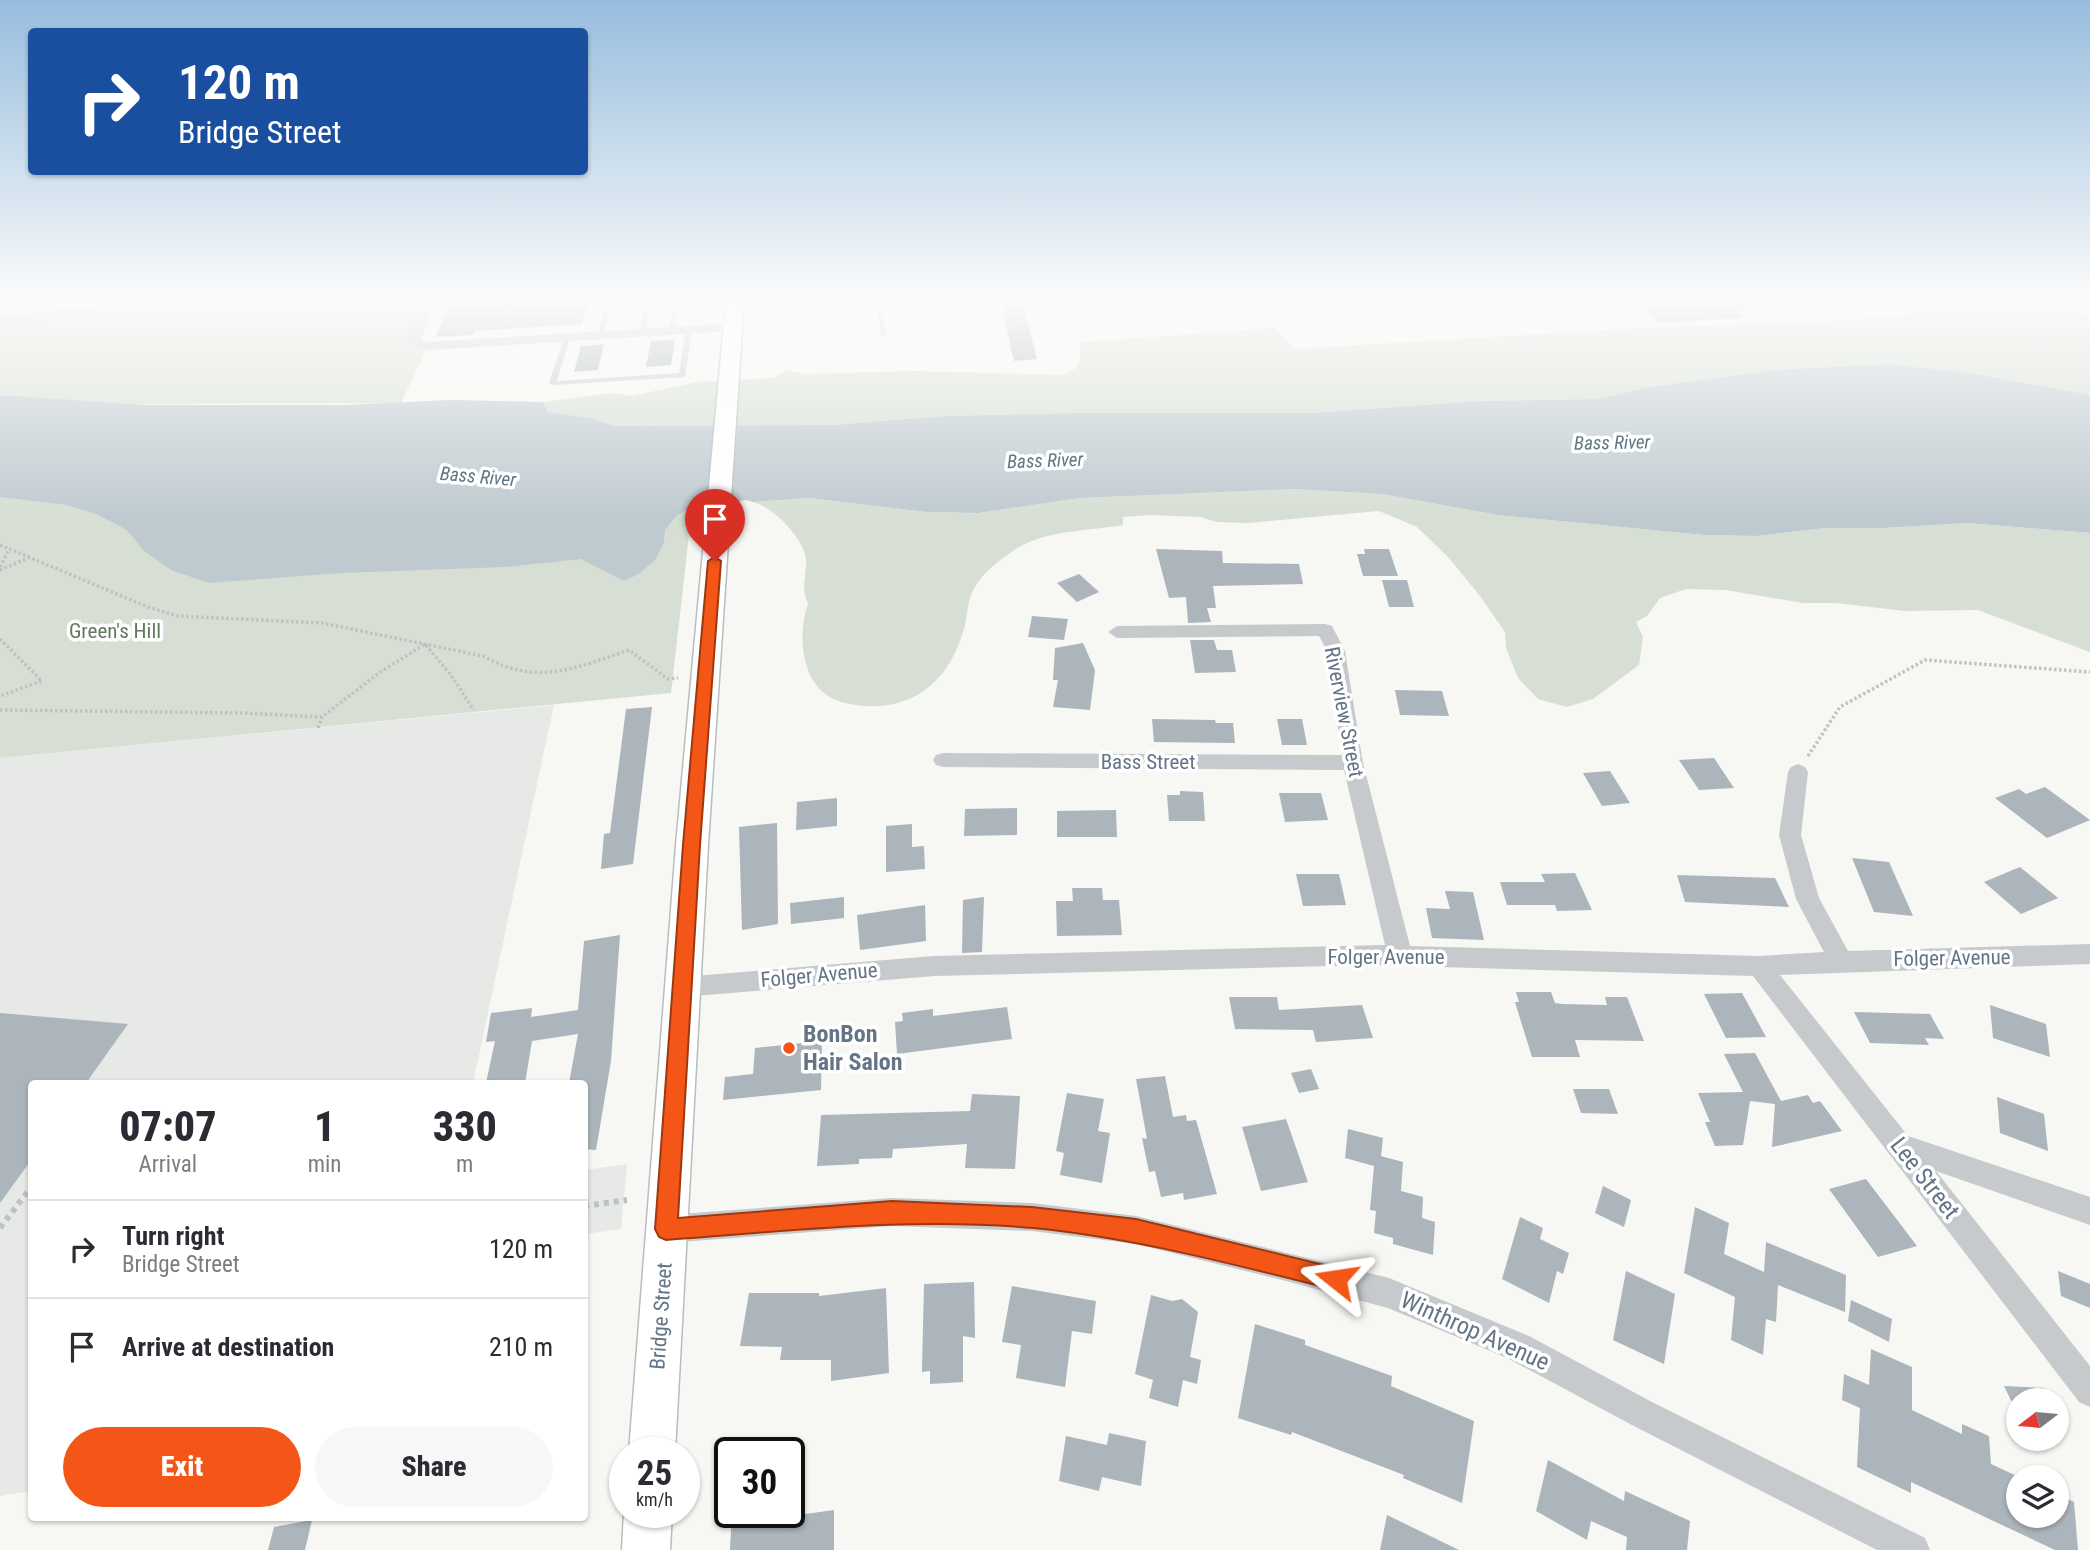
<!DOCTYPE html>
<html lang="en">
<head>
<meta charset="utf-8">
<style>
  :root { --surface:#fff; --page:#f7f7f7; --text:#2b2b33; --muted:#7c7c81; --line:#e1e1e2; --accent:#f35617 }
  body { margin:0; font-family:"Roboto Condensed",sans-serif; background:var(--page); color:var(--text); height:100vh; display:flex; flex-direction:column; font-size:26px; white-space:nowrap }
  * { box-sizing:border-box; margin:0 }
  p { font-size:23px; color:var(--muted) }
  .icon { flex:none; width:38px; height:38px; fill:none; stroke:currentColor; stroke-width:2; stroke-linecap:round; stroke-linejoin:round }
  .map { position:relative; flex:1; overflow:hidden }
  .sheet { position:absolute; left:28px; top:1080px; width:560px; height:441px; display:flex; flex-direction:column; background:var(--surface); border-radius:7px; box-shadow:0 2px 5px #0004 }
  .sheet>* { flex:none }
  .hud { position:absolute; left:28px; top:28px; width:560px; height:147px; border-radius:7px; box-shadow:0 2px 5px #0004; background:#1a4fa0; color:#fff; overflow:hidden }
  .needle { width:46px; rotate:254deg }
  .tools { position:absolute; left:2006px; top:1388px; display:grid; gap:14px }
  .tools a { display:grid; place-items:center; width:63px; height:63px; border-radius:50%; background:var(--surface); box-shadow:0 2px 5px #0004; font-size:35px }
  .speed { position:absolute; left:609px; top:1437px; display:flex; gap:14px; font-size:35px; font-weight:700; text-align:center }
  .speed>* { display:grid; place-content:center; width:91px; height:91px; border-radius:50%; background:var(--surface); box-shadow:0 2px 5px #0004; line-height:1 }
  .speed small { font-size:18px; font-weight:400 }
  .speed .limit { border:4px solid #111; border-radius:10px; background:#fff; color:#111 }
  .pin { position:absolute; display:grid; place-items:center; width:60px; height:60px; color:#fff; margin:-72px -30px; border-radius:50% 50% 50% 0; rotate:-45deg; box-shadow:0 0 7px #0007 }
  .pin .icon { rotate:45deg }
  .me { position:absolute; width:77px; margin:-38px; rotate:285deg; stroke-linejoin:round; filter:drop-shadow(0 0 5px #0008) }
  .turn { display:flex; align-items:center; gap:24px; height:147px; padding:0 35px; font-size:32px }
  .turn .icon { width:91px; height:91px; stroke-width:2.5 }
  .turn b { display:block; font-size:49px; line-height:60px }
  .eta { display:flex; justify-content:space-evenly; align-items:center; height:119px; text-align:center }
  .eta b { font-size:42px; font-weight:800; line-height:49px }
  .cta { display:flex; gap:14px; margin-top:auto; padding:14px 35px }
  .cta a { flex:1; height:80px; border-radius:42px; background:var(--accent); color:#fff; font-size:28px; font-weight:800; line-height:80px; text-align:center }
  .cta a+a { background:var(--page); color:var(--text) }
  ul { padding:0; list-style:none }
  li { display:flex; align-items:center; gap:21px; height:98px; padding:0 35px; border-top:2px solid var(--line) }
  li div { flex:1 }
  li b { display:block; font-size:26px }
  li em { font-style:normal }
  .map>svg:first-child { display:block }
  .built { fill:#e7e9e7 }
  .green { fill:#d7dfd4 }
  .water { fill:#bfcad0 }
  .building { fill:#acb5bb }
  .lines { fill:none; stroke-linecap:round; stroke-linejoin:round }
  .secondary-casing { stroke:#b8bdc2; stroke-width:3 }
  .path-far1 { stroke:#bfc2c4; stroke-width:3.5; stroke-dasharray:2.5 2.5; stroke-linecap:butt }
  .path { stroke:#bfc2c4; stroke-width:6; stroke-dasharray:5 5; stroke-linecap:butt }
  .service { fill:#c6cacd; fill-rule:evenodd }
  .minor { fill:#c6cacd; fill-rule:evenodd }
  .tertiary { fill:#c6cacd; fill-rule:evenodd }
  .secondary { fill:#fff; fill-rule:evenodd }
  .route { fill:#f35617; stroke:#9e380f; stroke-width:2 }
  .poi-dot { fill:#f35617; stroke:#fff; stroke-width:2.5 }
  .labels { text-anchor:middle; stroke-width:7; stroke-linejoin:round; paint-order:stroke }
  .far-water-label { font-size:19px; font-style:italic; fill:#5f7783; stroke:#fff }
  .park-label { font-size:21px; fill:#63795f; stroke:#fff }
  .street-label { font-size:21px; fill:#637587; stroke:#fff }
  .near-poi-label { font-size:24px; font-weight:bold; fill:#637587; stroke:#fff; text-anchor:start }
  .near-street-label { font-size:24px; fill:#637587; stroke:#fff }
</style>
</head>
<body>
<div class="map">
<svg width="2090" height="1550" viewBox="0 0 2090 1550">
  <rect width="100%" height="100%" fill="#f7f7f3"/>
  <g class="built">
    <polygon points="554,705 473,1083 32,1083 31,1491 0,1496 0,758"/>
    <polygon points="627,1164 621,1229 585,1234 585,1170"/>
  </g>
  <g class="green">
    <polygon points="175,301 430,301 414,334 428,346 401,403 131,404 0,395 0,321"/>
    <path d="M1927,301h117l46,15v79l-119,-22 -82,-9 -114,6 -125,17 -54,12 -114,2 -172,12h-236l-128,3 -115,9 -217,1 -22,-8 -44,-6 -5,-10 70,-9 19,3 65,-14 76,-4 14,-8 17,4 111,-3 147,4c20,-6 18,-15 18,-33l195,-14 19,21 347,-21 192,-7 76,-7z"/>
    <polygon points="0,486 693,500 671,693 0,758"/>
    <path d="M1294,489l88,5 116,21 206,20 53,1 68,-8h58l85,-5 122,10v119l-112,-42 -73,1 -69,-8h-33l-78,-13 -39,-1 -26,9 -13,18 -11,6 7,15 -4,28 -46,34 -26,8 -29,-8 -20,-21 -12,-30 -1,-16 -25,-36 -31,-38 -32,-31 -38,-16 -131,12 -31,-1 -17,-5 -51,-2 -26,2v8c-39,7 -80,4 -113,28 -16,11 -32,24 -39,42 -4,11 -4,25 -8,37 -15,51 -53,81 -107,73 -23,-3 -39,-12 -48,-35 -8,-23 -7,-44 0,-67 -8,-15 -1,-27 -2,-43 -1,-21 -33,-53 -53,-58l56,-4 117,14 52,1 102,-15z"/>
  </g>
  <polygon class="water" points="1889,364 1971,373 2090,395 2090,533 1968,523 1883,528 1825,528 1757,536 1704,535 1498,515 1382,494 1294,489 1080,498 978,513 926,512 809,498 753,502 746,500 694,507 677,515 665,530 664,542 656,559 639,574 624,581 581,559 505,567 342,573 209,583 171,570 144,551 127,530 96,514 67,505 0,497 0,395 149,405 343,405 450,400 543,402 548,412 592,418 614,426 831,425 946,416 1074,413 1310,413 1482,401 1596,399 1650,387 1775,370"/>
  <g class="building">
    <polygon points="452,301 588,301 582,324 474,331 473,335 435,337"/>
    <polygon points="1000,301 1022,301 1037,359 1014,361"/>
    <polygon points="1635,301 1743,301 1743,318 1658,323"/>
    <polygon points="675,340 671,365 646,367 651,341"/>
    <polygon points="604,344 598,370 574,372 581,346"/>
    <polygon points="1156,549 1222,551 1223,563 1299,564 1303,584 1213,586 1216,608 1207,608 1211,622 1188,623 1186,597 1169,598"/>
    <polygon points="1364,549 1389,549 1398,576 1363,576 1357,554 1365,554"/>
    <polygon points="1079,574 1099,592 1077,602 1057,583"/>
    <polygon points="1382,580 1407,580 1414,607 1389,607"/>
    <polygon points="1032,616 1068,619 1064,640 1028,637"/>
    <polygon points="1190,640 1214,640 1217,650 1232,650 1236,672 1195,673"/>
    <polygon points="1083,643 1095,670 1090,710 1053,707 1058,680 1053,680 1055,648"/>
    <polygon points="1395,690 1442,691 1449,716 1400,715"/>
    <polygon points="652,707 633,864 601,869 604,834 610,833 626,709"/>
    <polygon points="1152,719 1215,720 1216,723 1233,723 1235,743 1154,742"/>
    <polygon points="1277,719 1302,719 1307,745 1282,745"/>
    <polygon points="1714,758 1734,788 1699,790 1679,760"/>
    <polygon points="1610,771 1630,803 1602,806 1583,773"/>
    <polygon points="2045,787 2090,820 2047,838 1995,798 2019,789 2026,794"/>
    <polygon points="1180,791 1203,792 1205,821 1169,821 1167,795 1180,795"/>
    <polygon points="1279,793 1321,793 1328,820 1285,822"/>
    <polygon points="837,798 837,826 796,830 797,802"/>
    <polygon points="1017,808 1017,835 964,836 965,809"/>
    <polygon points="1116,810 1117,837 1057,837 1057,811"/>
    <polygon points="777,823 778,924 742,930 739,827"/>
    <polygon points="912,824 912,847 924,846 925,869 886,872 886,826"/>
    <polygon points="1852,858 1889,862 1913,916 1874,912"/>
    <polygon points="2020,867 2058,898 2021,914 1984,882"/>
    <polygon points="1575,873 1592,910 1557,911 1555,905 1507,905 1500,882 1545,882 1541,874"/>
    <polygon points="1296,874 1339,874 1346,905 1303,906"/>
    <polygon points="1677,875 1775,878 1789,907 1685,902"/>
    <polygon points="1072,888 1102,888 1103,900 1119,900 1122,935 1057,936 1056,901 1073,901"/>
    <polygon points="1445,891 1473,892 1484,940 1432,938 1426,908 1450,909"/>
    <polygon points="844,897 844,918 791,924 790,903"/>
    <polygon points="984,897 982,952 962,953 963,900"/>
    <polygon points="925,905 926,941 860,950 857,915"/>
    <polygon points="620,935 611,1061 596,1150 584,1149 584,1083 569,1083 578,1034 532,1041 525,1083 486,1083 495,1041 486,1042 491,1013 532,1008 531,1017 578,1010 584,941"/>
    <polygon points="1516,992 1551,992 1555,1003 1562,1004 1607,1005 1605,997 1627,997 1644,1041 1575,1040 1580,1057 1532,1057 1515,1002 1519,1002"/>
    <polygon points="1742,993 1766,1037 1726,1038 1704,994"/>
    <polygon points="1229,997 1277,997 1279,1010 1362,1005 1373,1038 1316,1042 1313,1030 1235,1029"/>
    <polygon points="1990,1005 2046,1024 2050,1057 1993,1038"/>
    <polygon points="1007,1007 1012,1039 897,1054 895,1022 903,1021 902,1013 933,1009 933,1016"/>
    <polygon points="1854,1012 1930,1014 1944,1039 1925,1038 1929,1045 1870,1043"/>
    <polygon points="0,1013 128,1024 86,1083 32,1083 32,1159 0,1203"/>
    <polygon points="822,1041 821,1090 723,1100 725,1077 753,1074 755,1048"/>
    <polygon points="1755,1053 1781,1101 1808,1095 1813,1103 1820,1101 1842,1131 1772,1147 1775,1104 1750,1101 1743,1145 1715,1146 1705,1122 1710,1122 1698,1093 1743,1092 1724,1054"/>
    <polygon points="1311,1069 1319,1089 1299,1093 1291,1073"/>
    <polygon points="1165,1076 1173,1117 1186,1115 1187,1121 1196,1120 1217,1194 1184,1200 1183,1193 1161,1197 1155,1171 1149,1172 1142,1138 1147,1139 1136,1079"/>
    <polygon points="1573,1089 1609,1089 1618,1114 1581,1113"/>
    <polygon points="1067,1093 1104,1099 1098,1131 1110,1133 1102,1183 1060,1175 1064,1153 1056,1151"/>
    <polygon points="972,1094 1020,1096 1015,1169 965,1168 967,1144 893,1149 892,1158 859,1159 859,1164 817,1166 821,1115 970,1111"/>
    <polygon points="1997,1097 2044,1114 2048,1151 2000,1133"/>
    <polygon points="1286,1119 1308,1182 1261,1191 1242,1127"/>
    <polygon points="1348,1129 1383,1138 1381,1156 1403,1162 1401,1191 1423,1197 1422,1218 1435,1222 1433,1255 1393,1244 1393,1238 1374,1233 1376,1211 1370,1210 1374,1166 1345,1158"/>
    <polygon points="1866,1179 1917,1246 1878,1257 1829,1189"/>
    <polygon points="1603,1186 1631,1200 1624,1227 1595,1213"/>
    <polygon points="1695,1207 1729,1223 1724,1254 1764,1272 1766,1242 1846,1275 1845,1312 1778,1285 1776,1322 1766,1319 1763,1355 1731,1340 1735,1297 1684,1273"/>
    <polygon points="1520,1217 1543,1228 1540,1239 1569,1253 1563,1274 1557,1271 1549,1303 1502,1279"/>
    <polygon points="1626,1271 1675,1294 1664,1364 1613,1340"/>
    <polygon points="2058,1271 2090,1284 2090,1308 2061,1296"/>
    <polygon points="974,1282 975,1338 963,1336 963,1382 930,1384 930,1371 922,1372 922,1369 924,1284"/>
    <polygon points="1012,1286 1096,1301 1092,1334 1072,1331 1065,1387 1016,1378 1021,1345 1002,1342"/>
    <polygon points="886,1288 889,1373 831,1381 831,1360 780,1360 782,1347 740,1346 749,1293 819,1293 819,1296"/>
    <polygon points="1151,1295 1172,1301 1182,1299 1198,1312 1190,1357 1201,1360 1197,1384 1183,1380 1178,1407 1149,1398 1153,1380 1135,1374"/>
    <polygon points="1851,1300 1892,1319 1889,1342 1848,1321"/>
    <polygon points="1255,1324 1305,1340 1305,1345 1392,1376 1391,1386 1474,1421 1462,1503 1403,1478 1404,1475 1292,1432 1291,1435 1238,1418"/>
    <polygon points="1871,1349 1912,1367 1912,1410 1962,1434 1962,1424 1989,1436 1991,1464 2019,1477 2018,1516 2056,1516 2056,1494 2074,1502 2078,1550 2055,1550 1911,1482 1911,1493 1857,1467 1860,1408 1842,1400 1844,1374 1869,1385"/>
    <polygon points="2004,1386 2044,1388 2050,1400 2018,1400 2017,1413"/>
    <polygon points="1109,1433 1146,1441 1141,1486 1102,1477 1099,1491 1059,1481 1066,1436 1107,1445"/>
    <polygon points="1548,1460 1624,1501 1625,1491 1690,1521 1687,1550 1626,1550 1627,1537 1591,1521 1587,1540 1536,1511"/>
    <polygon points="834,1510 834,1550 730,1550 732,1512 791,1512 791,1516"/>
    <polygon points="1387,1515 1459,1550 1380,1550"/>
    <polygon points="312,1520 305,1550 268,1550 274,1527"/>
  </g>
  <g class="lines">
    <g class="secondary-casing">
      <g id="secondary">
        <polygon points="726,301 744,301 708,845 675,1452 629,1452 676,845"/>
        <polygon points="624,1512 672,1512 670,1550 622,1550"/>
      </g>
    </g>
    <g class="path-far1">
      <path d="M0,545l148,62 29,9 145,7 161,33c55,31 91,12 146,-6l39,29 10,-1"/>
      <polyline points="0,567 9,549"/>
      <polyline points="0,570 30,557"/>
      <polyline points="0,639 42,681 0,696"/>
      <polyline points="0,710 243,713 322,717 379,673 425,644 450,674 474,710"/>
      <polyline points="318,728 322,717"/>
      <polyline points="1808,756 1840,707 1925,660 2090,672"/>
    </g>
    <g class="path">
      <polyline points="584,1206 627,1200"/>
      <polyline points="0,1228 32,1186"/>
    </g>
    <g class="service">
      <polygon points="606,301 612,301 604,335 601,337 598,335"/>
      <polygon points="645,301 651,301 645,333 642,335 639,333"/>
      <polygon points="675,301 681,301 674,331 671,333 668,331"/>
      <polygon points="876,301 882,301 886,336 881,335"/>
      <polygon points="1321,301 1395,301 1392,303 1324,303"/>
      <polygon points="1493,301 1499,301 1502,305 1608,302 1607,301 1613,301 1616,304 1613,306 1500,309 1498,308"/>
      <polygon points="689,328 692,330 685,377 553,385 549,383 564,338 567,336 570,338 557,381 679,373 686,330"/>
    </g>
    <g class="minor">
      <polygon points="424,301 437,301 421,339 428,342 734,323 741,327 734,331 428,350 413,347 407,340"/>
      <polygon points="1325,624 1332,626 1345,651 1363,763 1410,946 1759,956 1824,952 1796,899 1779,835 1788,772 1791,767 1798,764 1805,767 1808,772 1801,835 1819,898 1848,951 2090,944 2090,964 1780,975 1908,1136 2090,1197 2090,1225 1936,1171 2090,1366 2090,1407 2079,1402 1753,976 1371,965 934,976 682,997 673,994 670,987 673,980 682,977 934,956 1385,945 1344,770 943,767 936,765 933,760 936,755 943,753 1342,755 1327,651 1319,636 1117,638 1108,632 1117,626"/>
      <polygon points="892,1198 1032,1203 1136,1216 1389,1278 1529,1336 1652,1402 1925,1538 1930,1550 1877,1550 1630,1424 1507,1358 1388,1308 1282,1280 1136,1244 1032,1231 892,1226 666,1243 656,1239 652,1229 656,1219 666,1215"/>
    </g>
    <polygon class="tertiary" points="135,301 183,301 175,306 0,326 0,316"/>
    <use href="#secondary" class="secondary"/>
  </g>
  <linearGradient id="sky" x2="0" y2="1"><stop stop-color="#97bdde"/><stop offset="0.58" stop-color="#fbfbfa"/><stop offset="1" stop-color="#fbfbfa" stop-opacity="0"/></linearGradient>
  <rect width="2090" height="518" fill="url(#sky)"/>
  <path class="route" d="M715,557l6,4 -21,284 -22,373 214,-17 140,6 104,12 200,49 7,3 4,8 -4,8 -7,3c-101,-25 -200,-52 -303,-62 -122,-11 -245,3 -367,12l-7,-3 -4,-8 28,-384 25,-284z"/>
  <circle class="poi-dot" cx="789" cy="1048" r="7"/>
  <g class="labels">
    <g class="far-water-label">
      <text transform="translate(1612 442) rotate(-1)" y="7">Bass River</text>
      <text transform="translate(1045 460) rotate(-2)" y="7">Bass River</text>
      <text transform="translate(478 476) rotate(5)" y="7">Bass River</text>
    </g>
    <g class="park-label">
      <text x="115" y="638">Green's Hill</text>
    </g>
    <g class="street-label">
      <text transform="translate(1344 712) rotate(79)" y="7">Riverview Street</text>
      <text x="1148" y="769">Bass Street</text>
      <text x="1386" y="964">Folger Avenue</text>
      <text transform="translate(1952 958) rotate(-1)" y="7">Folger Avenue</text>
      <text transform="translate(819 975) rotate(-5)" y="7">Folger Avenue</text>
      <text transform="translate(661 1316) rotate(-86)" y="7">Bridge Street</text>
    </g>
    <g class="near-poi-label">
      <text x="803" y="1042">BonBon<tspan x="803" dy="28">Hair Salon</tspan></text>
    </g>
    <g class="near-street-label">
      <text transform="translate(1925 1178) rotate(52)" y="8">Lee Street</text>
      <text transform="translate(1475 1331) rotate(24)" y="8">Winthrop Avenue</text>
    </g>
  </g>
</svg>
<div class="tools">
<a><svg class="needle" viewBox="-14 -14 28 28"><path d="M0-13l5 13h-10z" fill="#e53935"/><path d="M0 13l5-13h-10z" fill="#7c7c81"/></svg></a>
<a><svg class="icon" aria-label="layers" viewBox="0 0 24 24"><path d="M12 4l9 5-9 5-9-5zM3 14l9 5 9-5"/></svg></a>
</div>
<div class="speed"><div>25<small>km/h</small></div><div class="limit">30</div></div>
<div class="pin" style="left:715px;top:561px;background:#d93025"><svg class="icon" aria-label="arrive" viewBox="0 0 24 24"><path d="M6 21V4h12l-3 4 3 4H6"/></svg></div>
<svg class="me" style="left:1336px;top:1279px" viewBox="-20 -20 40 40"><path d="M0-17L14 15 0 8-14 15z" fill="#f35617" stroke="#fff" stroke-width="4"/></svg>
<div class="hud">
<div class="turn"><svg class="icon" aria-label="right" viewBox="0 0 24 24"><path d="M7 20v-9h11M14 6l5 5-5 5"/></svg><div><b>120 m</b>Bridge Street</div></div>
</div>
<section class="sheet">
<div class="eta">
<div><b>07:07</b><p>Arrival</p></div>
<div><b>1</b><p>min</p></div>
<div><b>330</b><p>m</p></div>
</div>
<ul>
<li><svg class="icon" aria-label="right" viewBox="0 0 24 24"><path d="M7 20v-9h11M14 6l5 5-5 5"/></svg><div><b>Turn right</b><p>Bridge Street</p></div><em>120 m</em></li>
<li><svg class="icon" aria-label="arrive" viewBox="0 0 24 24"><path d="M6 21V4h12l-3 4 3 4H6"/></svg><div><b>Arrive at destination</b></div><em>210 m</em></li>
</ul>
<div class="cta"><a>Exit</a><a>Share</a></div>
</section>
</div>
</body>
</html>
